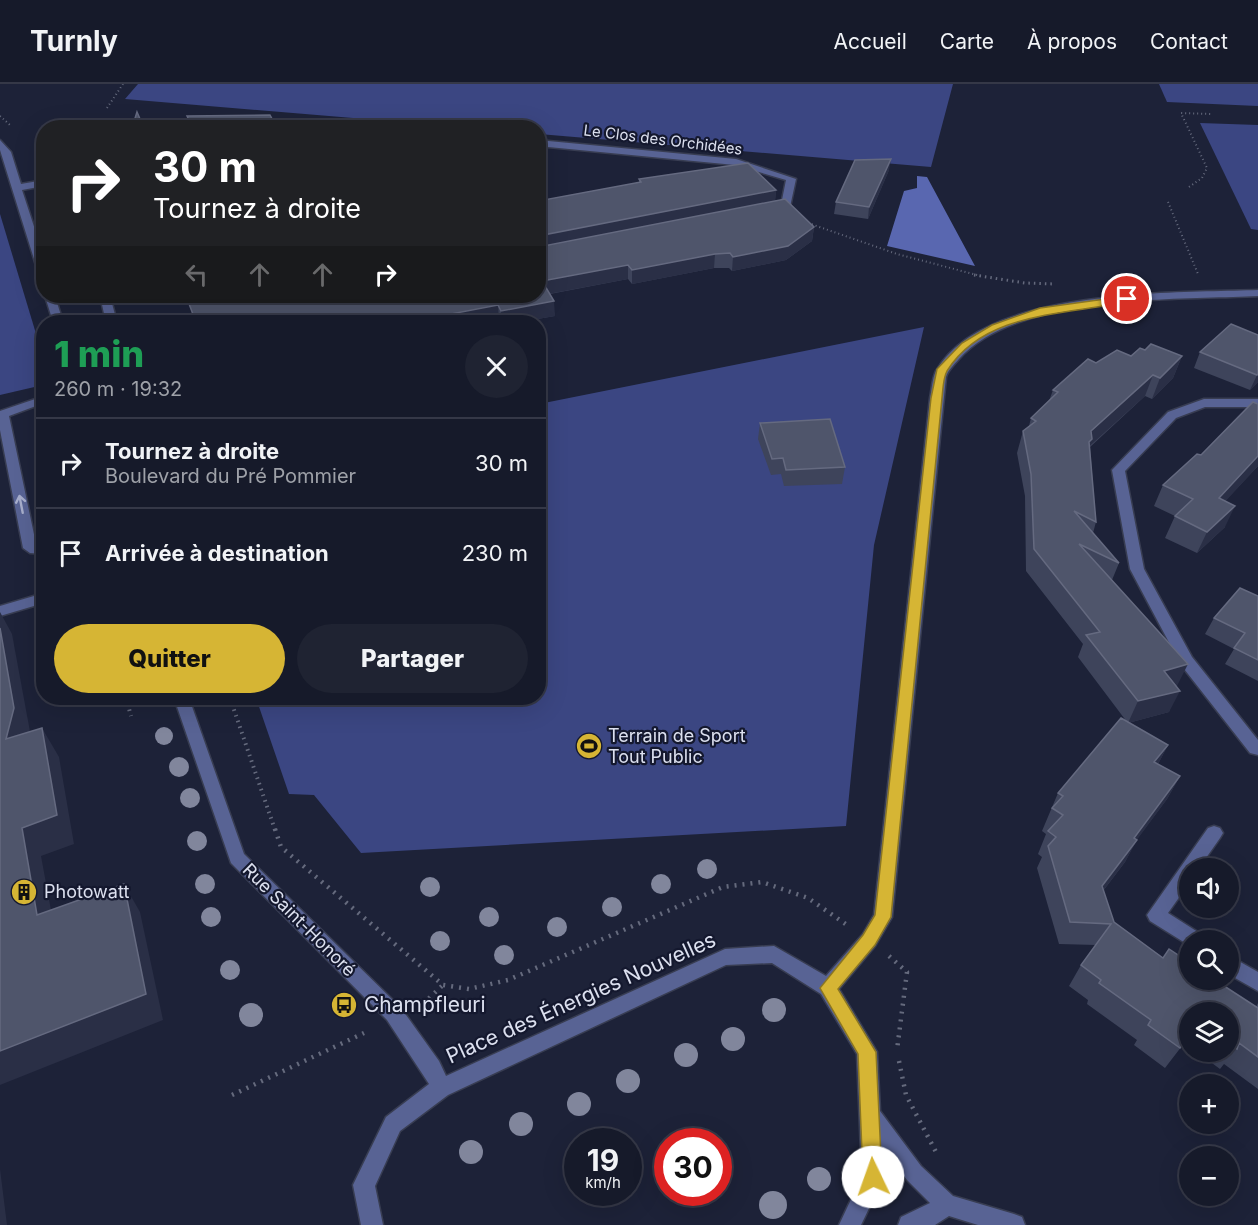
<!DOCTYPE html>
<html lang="fr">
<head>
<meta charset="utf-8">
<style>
  :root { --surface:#161a2a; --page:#1f2332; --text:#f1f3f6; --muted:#9ea1a8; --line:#353847; --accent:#d6b534 }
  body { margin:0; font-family:Inter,sans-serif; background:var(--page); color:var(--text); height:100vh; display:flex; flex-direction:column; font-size:22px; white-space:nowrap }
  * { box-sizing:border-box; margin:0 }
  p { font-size:20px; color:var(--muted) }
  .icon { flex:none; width:33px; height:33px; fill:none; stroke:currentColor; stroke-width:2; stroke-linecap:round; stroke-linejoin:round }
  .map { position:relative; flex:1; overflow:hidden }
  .drawer { position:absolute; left:36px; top:231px; width:510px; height:390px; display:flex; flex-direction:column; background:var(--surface); border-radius:24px; box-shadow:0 6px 24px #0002,0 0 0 2px var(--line) }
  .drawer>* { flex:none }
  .guide { position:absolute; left:36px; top:36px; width:510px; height:183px; border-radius:24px; box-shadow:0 6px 24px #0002,0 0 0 2px var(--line); background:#202124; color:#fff; overflow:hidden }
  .buttons { position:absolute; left:1179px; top:774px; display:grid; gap:12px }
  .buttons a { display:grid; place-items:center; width:60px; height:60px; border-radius:50%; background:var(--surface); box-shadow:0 6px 24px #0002,0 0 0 2px var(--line); font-size:30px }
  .speed { position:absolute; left:564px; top:1044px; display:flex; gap:12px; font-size:30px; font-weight:700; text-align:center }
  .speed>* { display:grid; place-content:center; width:78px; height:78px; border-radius:50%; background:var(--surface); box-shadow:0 6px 24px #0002,0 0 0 2px var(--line); line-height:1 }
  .speed small { font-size:15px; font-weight:400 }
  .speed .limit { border:9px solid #d22; background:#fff; color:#111 }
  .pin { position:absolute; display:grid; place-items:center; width:51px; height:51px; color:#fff; margin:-26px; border:3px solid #fff; border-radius:50%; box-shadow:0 2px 6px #0007 }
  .me { position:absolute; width:66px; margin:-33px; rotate:357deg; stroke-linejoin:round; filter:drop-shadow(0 0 4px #0008) }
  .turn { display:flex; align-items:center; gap:21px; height:126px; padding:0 18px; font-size:27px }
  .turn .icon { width:78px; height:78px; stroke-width:2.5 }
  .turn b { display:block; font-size:42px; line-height:51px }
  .lanes { display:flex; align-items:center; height:57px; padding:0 18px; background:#0003; justify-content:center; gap:30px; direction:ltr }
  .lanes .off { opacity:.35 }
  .round { display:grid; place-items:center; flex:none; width:63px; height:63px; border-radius:32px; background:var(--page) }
  .overview { display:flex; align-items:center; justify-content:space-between; height:102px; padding:0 18px }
  h1 { font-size:36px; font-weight:800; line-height:45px; color:#1e9e55 }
  .button { display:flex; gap:12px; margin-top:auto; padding:12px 18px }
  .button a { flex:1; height:69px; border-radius:36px; background:var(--accent); color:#111; font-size:24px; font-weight:800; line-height:69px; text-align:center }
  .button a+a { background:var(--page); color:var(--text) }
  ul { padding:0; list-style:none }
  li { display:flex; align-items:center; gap:18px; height:90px; padding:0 18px; border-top:2px solid var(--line) }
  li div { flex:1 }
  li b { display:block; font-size:22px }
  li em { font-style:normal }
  header { display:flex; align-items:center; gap:36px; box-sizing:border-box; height:84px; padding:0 30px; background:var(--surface); border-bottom:2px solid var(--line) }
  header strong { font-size:28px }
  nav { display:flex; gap:33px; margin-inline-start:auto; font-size:21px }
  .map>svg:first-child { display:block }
  .green { fill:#3b4682 }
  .water { fill:#5967b0 }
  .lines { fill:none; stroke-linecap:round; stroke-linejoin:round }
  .minor-casing { stroke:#383d52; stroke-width:3 }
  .path-far3 { stroke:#656a7d; stroke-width:2; stroke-dasharray:1 3; stroke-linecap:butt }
  .path-far2 { stroke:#656a7d; stroke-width:3; stroke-dasharray:1.5 4; stroke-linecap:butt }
  .path-far1 { stroke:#656a7d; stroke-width:4; stroke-dasharray:1.5 4.5; stroke-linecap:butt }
  .path { stroke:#656a7d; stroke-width:4.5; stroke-dasharray:2 6; stroke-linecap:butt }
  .minor { fill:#586394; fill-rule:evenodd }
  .tree { fill:#81869c }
  .wall { fill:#3e445b }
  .shaded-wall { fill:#2a2f46 }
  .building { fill:#4f556b; stroke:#656a80; stroke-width:1.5 }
  .oneway { stroke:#a7aecb }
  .route { fill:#d6b534; stroke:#8b7622; stroke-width:1.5 }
  .labels { text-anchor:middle; stroke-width:4.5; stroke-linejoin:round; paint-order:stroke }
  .far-street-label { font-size:15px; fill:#dce0ef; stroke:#14182e }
  .poi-label { font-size:18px; fill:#dce0ef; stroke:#14182e; text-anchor:start }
  .street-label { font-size:18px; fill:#dce0ef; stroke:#14182e }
  .near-street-label { font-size:21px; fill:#dce0ef; stroke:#14182e }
  .near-poi-label { font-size:21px; fill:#dce0ef; stroke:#14182e; text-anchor:start }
</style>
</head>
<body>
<header>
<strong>Turnly</strong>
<nav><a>Accueil</a><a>Carte</a><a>À propos</a><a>Contact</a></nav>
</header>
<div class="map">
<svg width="1258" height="1141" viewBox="0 0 1258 1141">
  <rect width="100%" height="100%" fill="#1d2238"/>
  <g class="green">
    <polygon points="138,0 953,0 931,83 539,50 538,44 461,43 125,15"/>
    <polygon points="1159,0 1258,0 1258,22 1167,18"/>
    <polygon points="1200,39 1258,41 1258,146 1251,145"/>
    <polygon points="0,130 43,273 43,301 0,311"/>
    <polygon points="924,243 874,461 846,742 361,769 314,711 289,710 256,614 538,614 539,320"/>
  </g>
  <polygon class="water" points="917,92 927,93 975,182 887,162 904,107 917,104"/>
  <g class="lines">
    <g class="minor-casing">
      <g id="minor">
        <polygon points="98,40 101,41 102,44 94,44"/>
        <polygon points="0,56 11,68 21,100 44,96 44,102 22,106 44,173 44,194 39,191 0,66"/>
        <polygon points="538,56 736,75 796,95 790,123 774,128 769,125 781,121 786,96 735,81 538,62"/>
        <path d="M1258,206v6c-82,4 -242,-2 -299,63 -5,6 -11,11 -13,18l-54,540 -17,29 -36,43 38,63 3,59 41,55 32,30 61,18 8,3 3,8h-47l-29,-9 -14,9h-37l3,-8 29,-14 -23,-23 -25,-33 2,30 -23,48h-22l23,-49 -5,-122 -36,-60 -49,-31 -46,2 -278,130 -48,36 -25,55 8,39h-22l-8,-40 33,-68 43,-33 -42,-64 -156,-157 -57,-165h15l55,156 157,154 38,53 7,15 279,-127 49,-3 52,30 37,-42 11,-19 56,-517c2,-9 2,-19 6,-27 47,-83 238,-78 322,-81z"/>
        <polygon points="45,212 55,212 63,238 53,238"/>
        <polygon points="100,212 110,212 117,238 106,238"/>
        <polygon points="44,312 44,319 9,332 36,460 44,460 44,470 30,469 23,464 0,346 0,327"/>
        <polygon points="1204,315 1258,315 1258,323 1205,323 1176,334 1125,387 1144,485 1192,573 1258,656 1258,671 1250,669 1181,581 1130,485 1112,386 1168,328"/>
        <polygon points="44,509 44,519 0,532 0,522"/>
        <polygon points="1214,742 1220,744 1223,749 1220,754 1199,784 1190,784 1190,798 1168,829 1201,850 1204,856 1190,856 1190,862 1150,837 1147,831 1208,744"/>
        <polygon points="1228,871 1258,888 1258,907 1228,890"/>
      </g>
    </g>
    <g class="path-far3">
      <polyline points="107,24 123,0"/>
      <polyline points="0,32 10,41"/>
      <polyline points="1189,103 1202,94 1207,84 1181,29 1212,30"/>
      <polyline points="1168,118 1198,190"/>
      <polyline points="808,139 897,170 981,192"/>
    </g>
    <polyline class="path-far2" points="974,191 1025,199 1055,200"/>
    <g class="path-far1">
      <polyline points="126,614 131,632"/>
      <polyline points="230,614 275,746"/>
    </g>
    <g class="path">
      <polyline points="275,745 281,763 443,901 469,905 508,896 723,803 762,798 808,814 847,841"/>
      <polyline points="889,872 907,888 897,966"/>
      <polyline points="423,920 443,901"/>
      <polyline points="899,977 906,1011 936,1068"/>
      <polyline points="232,1011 364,949"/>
    </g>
    <use href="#minor" class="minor"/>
  </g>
  <g class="tree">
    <circle cx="164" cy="652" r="9"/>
    <circle cx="179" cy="683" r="10"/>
    <circle cx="190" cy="714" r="10"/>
    <circle cx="197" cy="757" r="10"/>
    <circle cx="707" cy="785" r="10"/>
    <circle cx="205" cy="800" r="10"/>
    <circle cx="661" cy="800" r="10"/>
    <circle cx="430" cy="803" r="10"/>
    <circle cx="612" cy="823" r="10"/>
    <circle cx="211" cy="833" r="10"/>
    <circle cx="489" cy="833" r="10"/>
    <circle cx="557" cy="843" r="10"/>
    <circle cx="440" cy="857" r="10"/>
    <circle cx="504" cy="871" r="10"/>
    <circle cx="230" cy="886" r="10"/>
    <circle cx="774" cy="926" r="12"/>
    <circle cx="251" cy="931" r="12"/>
    <circle cx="733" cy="955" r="12"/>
    <circle cx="686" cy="971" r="12"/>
    <circle cx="628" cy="997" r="12"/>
    <circle cx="579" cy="1020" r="12"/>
    <circle cx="521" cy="1040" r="12"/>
    <circle cx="471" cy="1068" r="12"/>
    <circle cx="819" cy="1095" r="12"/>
    <circle cx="773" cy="1121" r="14"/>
  </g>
  <g class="wall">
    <polygon points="362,35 409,35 410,44 363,44"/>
    <polygon points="889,86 868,135 834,130 836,118"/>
    <polygon points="639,95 776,106 775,116 814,143 812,157 786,176 732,187 729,184 714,184 632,200 628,195 550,210 555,232 520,238 501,238 499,236 485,238 195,238 186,212 538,212 639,98"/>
    <polygon points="1258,251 1258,298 1250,306 1194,284 1200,268"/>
    <polygon points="1145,266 1182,272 1173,294 1152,315 1145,312 1090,363 1096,438 1093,449 1119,479 1112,496 1177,602 1169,628 1128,639 1168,661 1158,680 1180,692 1167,715 1137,755 1125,778 1103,807 1114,838 1163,874 1256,923 1258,919 1258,1005 1224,980 1220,985 1197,968 1228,968 1228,928 1190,928 1190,962 1185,958 1165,984 1134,961 1137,956 1087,920 1088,916 1069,902 1081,881 1096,861 1059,860 1037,784 1042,773 1038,770 1046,750 1042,747 1058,709 1127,638 1078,573 1083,560 1026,487 1025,412 1017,369 1023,347 1029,342 1031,334 1049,317 1053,306 1096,279 1131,272"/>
    <polygon points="1258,320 1258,382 1225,417 1225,443 1197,469 1165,454 1175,432 1154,422 1163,401 1201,371"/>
    <polygon points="760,339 845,383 842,400 784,402 781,390 771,391 758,355"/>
    <polygon points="1258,512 1258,597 1225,580 1234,565 1205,550 1214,534"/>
  </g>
  <g class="shaded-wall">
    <polygon points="409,35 410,44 406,44"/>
    <polygon points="891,75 889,86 868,135 869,123"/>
    <polygon points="776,106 775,120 538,167 538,152"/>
    <polygon points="814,143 812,157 786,176 732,187 733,173"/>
    <polygon points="715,170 714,184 632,200 632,186"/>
    <polygon points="628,181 628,195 543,211 542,197"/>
    <polygon points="554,217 555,232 520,238 502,238 501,227"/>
    <polygon points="498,221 499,236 485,238 409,238"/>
    <polygon points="1182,272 1173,294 1152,315 1160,294"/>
    <polygon points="1258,290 1258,298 1250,306 1257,291"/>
    <polygon points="1153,291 1145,312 1083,368 1091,347"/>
    <polygon points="1258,372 1258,382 1209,435 1219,414"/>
    <polygon points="1235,422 1225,443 1197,469 1207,448"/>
    <polygon points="0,528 12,550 31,653 6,655 0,544"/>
    <polygon points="1188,580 1177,602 1164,587"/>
    <polygon points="1180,607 1169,628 1128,639 1138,617"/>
    <polygon points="42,644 59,673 74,760 41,772 57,859 37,831 22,744"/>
    <polygon points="1168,661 1156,684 1154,678"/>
    <polygon points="1180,692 1167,715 1122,776 1134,754"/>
    <polygon points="1137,756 1125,778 1090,824 1102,802"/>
    <polygon points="124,800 140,828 163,936 0,1001 0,967"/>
    <polygon points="0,1085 7,1141 0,1141"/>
  </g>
  <g class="building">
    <polygon points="137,28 144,44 132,44"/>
    <polygon points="270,31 277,44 193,44 187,32"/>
    <polygon points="362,35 409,35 406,44 368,44"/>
    <polygon points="891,75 869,123 836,118 855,76"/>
    <polygon points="748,79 776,106 538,152 538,117 641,98 639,95"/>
    <polygon points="785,115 814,143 788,162 733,173 730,169 715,170 632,186 628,181 542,197 554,217 501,227 498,221 409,238 196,238 186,212 538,212 538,163"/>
    <polygon points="1231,240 1258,251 1258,290 1257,291 1200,268"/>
    <polygon points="1151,260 1182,272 1160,294 1153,291 1091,347 1092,355 1089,358 1096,438 1074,427 1119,479 1079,460 1188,580 1164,587 1180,607 1138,617 1086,551 1100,548 1034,465 1031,390 1023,347 1036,337 1031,334 1058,308 1053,306 1088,275 1096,279 1117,266 1131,272 1140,264 1145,266"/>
    <polygon points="1253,318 1258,320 1258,372 1219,414 1235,422 1207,448 1175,432 1193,415 1163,401 1197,370 1201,371"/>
    <polygon points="830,335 845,383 786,386 783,374 772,375 760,339"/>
    <polygon points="1240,504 1258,512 1258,576 1234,564 1245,549 1214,534"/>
    <polygon points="0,544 14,624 6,655 42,644 57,731 22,744 37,831 124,800 146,910 0,967"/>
    <polygon points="1121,634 1168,661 1154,678 1180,692 1134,754 1137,756 1102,802 1114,838 1163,874 1169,865 1190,879 1190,896 1215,896 1258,924 1258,973 1239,959 1237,965 1228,959 1228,928 1190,928 1190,951 1180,964 1148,941 1151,936 1099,899 1101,896 1081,881 1111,840 1070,838 1048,762 1056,753 1048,747 1063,731 1052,724 1063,712 1058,709"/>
  </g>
  <defs><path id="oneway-shaft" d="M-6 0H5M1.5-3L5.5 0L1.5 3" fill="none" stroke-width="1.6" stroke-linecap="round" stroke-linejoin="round" transform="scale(1.5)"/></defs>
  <use class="oneway" href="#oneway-shaft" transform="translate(21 420) rotate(-101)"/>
  <path class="route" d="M1127,212l3,1v4c-60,14 -145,9 -183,70 -4,7 -4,19 -5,27l-51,519 -16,28 -37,44 38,63 6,125 -3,7 -6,3 -7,-3 -3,-7 -5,-123 -38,-66 43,-53 12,-20 56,-517 6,-29 25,-26 30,-18 48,-17z"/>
  <defs>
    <g id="stadium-disc" transform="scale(1.35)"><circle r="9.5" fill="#d6b534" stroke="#14182e"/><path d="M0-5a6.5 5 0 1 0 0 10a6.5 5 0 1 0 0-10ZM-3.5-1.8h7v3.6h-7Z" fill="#111"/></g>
    <g id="building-disc" transform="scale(1.35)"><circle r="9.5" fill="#d6b534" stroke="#14182e"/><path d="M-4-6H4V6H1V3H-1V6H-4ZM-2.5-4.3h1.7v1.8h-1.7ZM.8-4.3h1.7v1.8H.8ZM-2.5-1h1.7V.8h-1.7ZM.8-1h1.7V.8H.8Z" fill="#111"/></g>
    <g id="bus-disc" transform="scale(1.35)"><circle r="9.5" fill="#d6b534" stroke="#14182e"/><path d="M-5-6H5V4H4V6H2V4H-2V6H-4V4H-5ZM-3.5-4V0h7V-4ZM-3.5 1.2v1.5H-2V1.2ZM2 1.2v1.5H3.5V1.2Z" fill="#111"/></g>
  </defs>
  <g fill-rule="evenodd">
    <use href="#stadium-disc" x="589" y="662"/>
    <use href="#building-disc" x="24" y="808"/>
    <use href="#bus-disc" x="344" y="921"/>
  </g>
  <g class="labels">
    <g class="far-street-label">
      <text transform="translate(663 56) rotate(7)" y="5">Le Clos des Orchidées</text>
    </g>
    <g class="poi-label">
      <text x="608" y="658">Terrain de Sport<tspan x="608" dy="21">Tout Public</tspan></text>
      <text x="44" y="814">Photowatt</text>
    </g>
    <g class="street-label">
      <text transform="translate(299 836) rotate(45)" y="6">Rue Saint-Honoré</text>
    </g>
    <g class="near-street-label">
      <text transform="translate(581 914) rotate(-24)" y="7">Place des Énergies Nouvelles</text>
    </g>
    <g class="near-poi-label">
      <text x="364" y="928">Champfleuri</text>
    </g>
  </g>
</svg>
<div class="buttons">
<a><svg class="icon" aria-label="sound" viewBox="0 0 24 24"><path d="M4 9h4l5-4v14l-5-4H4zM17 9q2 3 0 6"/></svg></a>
<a><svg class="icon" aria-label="search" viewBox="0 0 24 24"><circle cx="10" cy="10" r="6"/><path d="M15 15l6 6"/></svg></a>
<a><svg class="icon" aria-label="layers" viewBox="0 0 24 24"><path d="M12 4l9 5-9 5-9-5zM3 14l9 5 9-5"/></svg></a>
<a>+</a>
<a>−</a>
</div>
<div class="speed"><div>19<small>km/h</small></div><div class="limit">30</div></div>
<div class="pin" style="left:1127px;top:215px;background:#d93025"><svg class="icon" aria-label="arrive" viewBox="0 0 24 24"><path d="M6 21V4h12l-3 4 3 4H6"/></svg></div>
<svg class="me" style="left:873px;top:1093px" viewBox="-20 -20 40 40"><circle r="19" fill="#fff"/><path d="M0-13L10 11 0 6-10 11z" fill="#d6b534"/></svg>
<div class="guide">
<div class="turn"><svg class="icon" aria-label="right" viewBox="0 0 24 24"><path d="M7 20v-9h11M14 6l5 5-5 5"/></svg><div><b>30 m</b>Tournez à droite</div></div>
<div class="lanes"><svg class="icon off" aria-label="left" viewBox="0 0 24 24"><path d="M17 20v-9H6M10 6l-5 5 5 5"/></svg><svg class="icon off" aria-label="ahead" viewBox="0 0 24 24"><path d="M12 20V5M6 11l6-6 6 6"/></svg><svg class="icon off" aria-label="ahead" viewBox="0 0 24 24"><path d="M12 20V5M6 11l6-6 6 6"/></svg><svg class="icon" aria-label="right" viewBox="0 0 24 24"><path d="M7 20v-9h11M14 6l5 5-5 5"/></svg></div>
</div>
<section class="drawer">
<div class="overview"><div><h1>1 min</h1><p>260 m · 19:32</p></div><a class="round"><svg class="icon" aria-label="close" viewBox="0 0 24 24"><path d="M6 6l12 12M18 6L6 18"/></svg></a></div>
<ul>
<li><svg class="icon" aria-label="right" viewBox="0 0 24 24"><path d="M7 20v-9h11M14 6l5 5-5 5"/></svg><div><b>Tournez à droite</b><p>Boulevard du Pré Pommier</p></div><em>30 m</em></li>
<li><svg class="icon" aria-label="arrive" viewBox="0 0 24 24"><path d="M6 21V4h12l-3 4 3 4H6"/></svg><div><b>Arrivée à destination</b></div><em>230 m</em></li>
</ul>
<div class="button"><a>Quitter</a><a>Partager</a></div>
</section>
</div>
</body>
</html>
